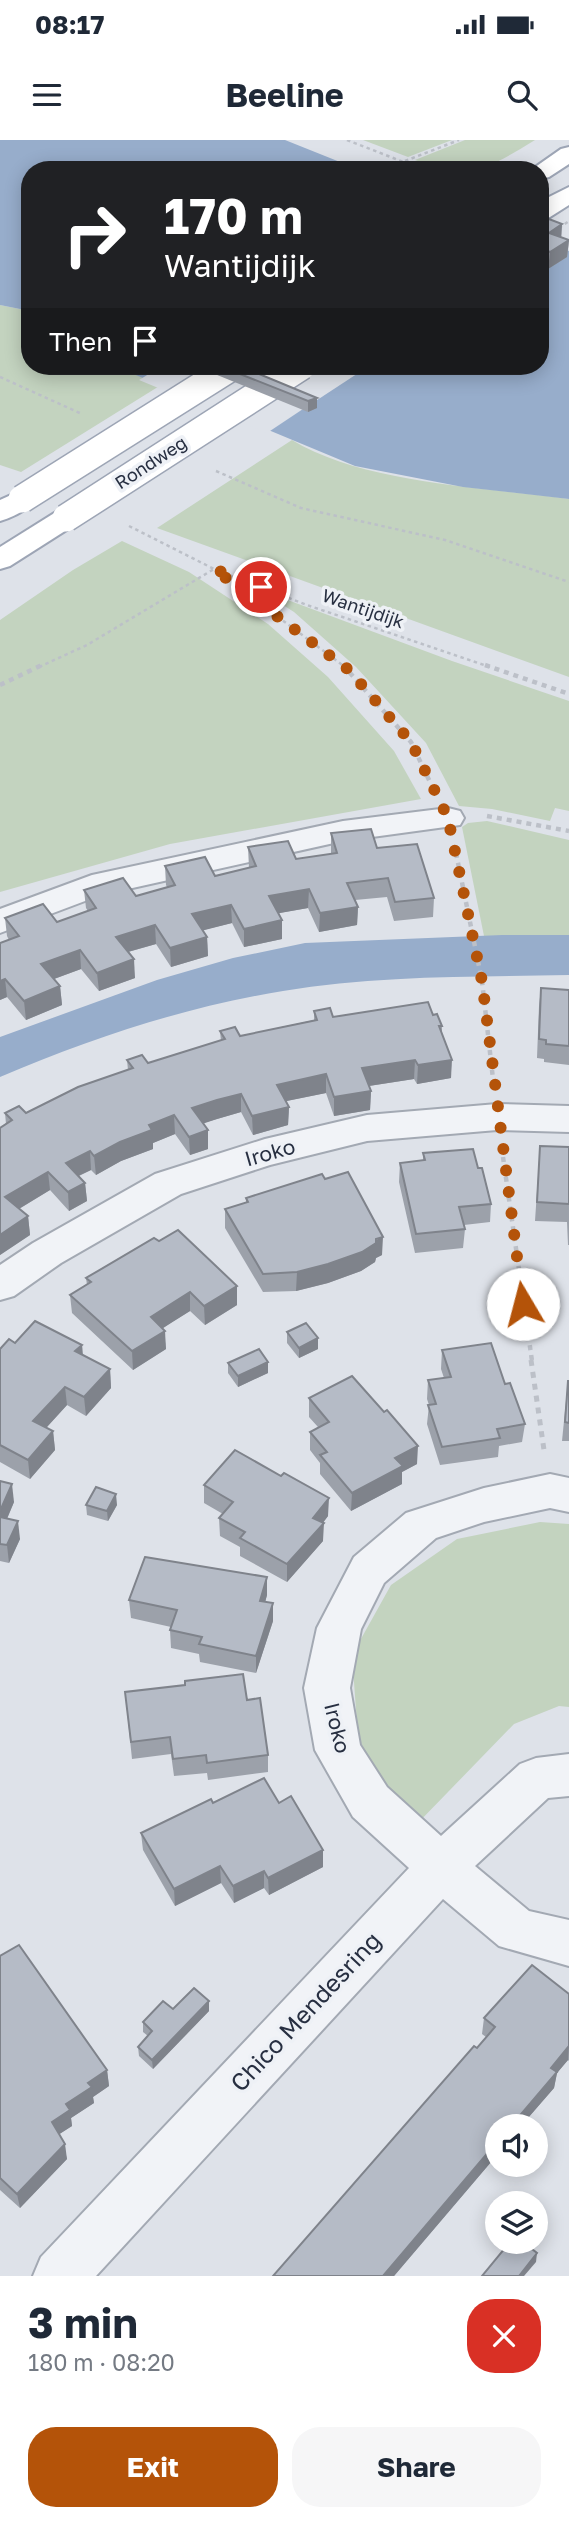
<!DOCTYPE html>
<html lang="en">
<head>
<meta charset="utf-8">
<style>
  :root { --surface:#fff; --page:#f6f6f7; --text:#1f2937; --muted:#747a83; --accent:#b45309 }
  body { margin:0; font-family:"Golos Text",sans-serif; background:var(--page); color:var(--text); height:100vh; display:flex; flex-direction:column; font-size:26px; white-space:nowrap }
  * { box-sizing:border-box; margin:0 }
  p { font-size:23px; color:var(--muted) }
  .icon { flex:none; width:38px; height:38px; fill:none; stroke:currentColor; stroke-width:2; stroke-linecap:round; stroke-linejoin:round }
  .map { position:relative; height:2136px; overflow:hidden }
  .side { display:flex; flex-direction:column; background:var(--surface); flex:1 }
  .side>* { flex:none }
  .guide { position:absolute; left:21px; top:21px; width:528px; height:214px; border-radius:28px; box-shadow:0 4px 18px #0003; background:#202124; color:#fff; overflow:hidden }
  .controls { position:absolute; left:485px; top:1974px; display:grid; gap:14px }
  .controls a { display:grid; place-items:center; width:63px; height:63px; border-radius:50%; background:var(--surface); box-shadow:0 4px 18px #0003; font-size:35px }
  .pin { position:absolute; display:grid; place-items:center; width:60px; height:60px; color:#fff; margin:-30px; border:4px solid #fff; border-radius:50%; box-shadow:0 2px 7px #0007 }
  .me { position:absolute; width:77px; margin:-38px; rotate:352deg; stroke-linejoin:round; filter:drop-shadow(0 0 5px #0008) }
  .turn { display:flex; align-items:center; gap:24px; height:147px; padding:0 28px; font-size:32px }
  .turn .icon { width:91px; height:91px; stroke-width:2.5 }
  .turn b { display:block; font-size:49px; line-height:60px }
  .then { display:flex; align-items:center; height:66px; padding:0 28px; background:#0003; gap:14px; font-size:26px }
  .round { display:grid; place-items:center; flex:none; width:74px; height:74px; border-radius:28px; background:var(--page) }
  .headline { display:flex; align-items:center; justify-content:space-between; height:119px; padding:0 28px }
  h1 { font-size:42px; font-weight:700; line-height:52px }
  .cta { display:flex; gap:14px; margin-top:auto; padding:14px 28px }
  .cta a { flex:1; height:80px; border-radius:28px; background:var(--accent); color:#fff; font-size:28px; font-weight:700; line-height:80px; text-align:center }
  .cta a+a { background:var(--page); color:var(--text) }
  .status { display:flex; justify-content:space-between; align-items:center; height:49px; padding:0 35px; background:var(--surface); direction:ltr }
  .status svg { height:19px; fill:currentColor }
  header { display:flex; justify-content:space-between; align-items:center; height:91px; padding:0 28px; background:var(--surface); font-size:32px; font-weight:700 }
  .map>svg:first-child { display:block }
  .green { fill:#c3d3bf }
  .water { fill:#97adcb }
  .pier { fill:#dee2e9 }
  .lines { fill:none; stroke-linecap:round; stroke-linejoin:round }
  .minor-casing { stroke:#a3a9b3; stroke-width:4 }
  .major-casing { stroke:#9da5b5; stroke-width:4 }
  .path-far2 { stroke:#bcc0c8; stroke-width:2.5; stroke-dasharray:3.5 3.5; stroke-linecap:butt }
  .path-far1 { stroke:#bcc0c8; stroke-width:4.5; stroke-dasharray:5 5; stroke-linecap:butt }
  .path { stroke:#bcc0c8; stroke-width:5; stroke-dasharray:6 6; stroke-linecap:butt }
  .minor { fill:#f1f3f7; fill-rule:evenodd }
  .major { fill:#fff; fill-rule:evenodd }
  .major-bridge-casing { stroke:#9da5b5; stroke-width:30; stroke-linecap:butt }
  .path-bridge { stroke:#bcc0c8; stroke-width:2.5; stroke-dasharray:3.5 3.5; stroke-linecap:butt }
  .major-bridge { stroke:#fff; stroke-width:27 }
  .wall { fill:#9ca1aa }
  .shaded-wall { fill:#7f838b }
  .building { fill:#b5bbc6; stroke:#7f838b; stroke-width:2 }
  .route { stroke:#b45309; stroke-width:12; stroke-dasharray:0 21.6 }
  .labels { text-anchor:middle; stroke-width:7; stroke-linejoin:round; paint-order:stroke }
  .far-street-label { font-size:18px; fill:#272f41; stroke:#eef1f6 }
  .street-label { font-size:21px; fill:#272f41; stroke:#eef1f6 }
  .near-street-label { font-size:24px; fill:#272f41; stroke:#eef1f6 }
</style>
</head>
<body>
<div class="status"><b>08:17</b><svg viewBox="0 0 49 12"><path d="M0 12V9h3v3zM5 12V6h3v6zM10 12V3h3v9zM15 12V0h3v12zM26 1h20v11H26zM47 4h2v5h-2z"/></svg></div>
<header><svg class="icon" aria-label="menu" viewBox="0 0 24 24"><path d="M4 6h16M4 12h16M4 18h16"/></svg>Beeline<svg class="icon" aria-label="search" viewBox="0 0 24 24"><circle cx="10" cy="10" r="6"/><path d="M15 15l6 6"/></svg></header>
<div class="map">
<svg width="569" height="2136" viewBox="0 0 569 2136">
  <rect width="100%" height="100%" fill="#dee2e9"/>
  <g class="green">
    <polygon points="363,0 452,0 408,17"/>
    <path d="M465,0h70c-47,29 -65,40 -120,20z"/>
    <polygon points="0,165 30,171 30,226 114,226 161,245 21,332 0,325"/>
    <path d="M292,300c72,44 194,47 277,59v178l-412,-149z"/>
    <polygon points="122,401 189,432 268,484 328,537 394,611 421,659 170,704 0,752 0,480 73,430"/>
    <polygon points="258,449 452,521 569,561 569,671 555,668 550,681 492,669 459,666 426,603 356,527 294,472"/>
    <polygon points="487,681 569,700 569,795 484,796 462,687 468,683"/>
    <polygon points="540,1382 569,1384 569,1567 559,1566 514,1584 415,1686 389,1660 358,1597 352,1515 391,1445 457,1399"/>
  </g>
  <g class="water">
    <polygon points="0,0 285,0 360,30 30,30 30,171 0,165"/>
    <polygon points="550,105 569,111 569,359 463,347 355,326 114,226 195,226 308,271 317,267 217,226 541,226 541,119"/>
    <path d="M502,795h67v40c-95,2 -192,0 -286,16 -98,16 -192,47 -283,86v-40l157,-57 76,-22 72,-15z"/>
  </g>
  <g class="pier">
    <polygon points="162,226 204,226 306,267 267,293 139,240"/>
    <polygon points="213,226 369,226 308,266"/>
  </g>
  <g class="lines">
    <g class="minor-casing">
      <g id="minor">
        <polygon points="448,668 460,671 464,678 460,685 343,701 101,755 0,793 0,769 92,735 343,681"/>
        <polygon points="497,964 569,966 569,992 497,990 367,1001 270,1025 181,1054 61,1123 14,1156 0,1160 0,1125 33,1103 155,1034 265,999 367,975"/>
        <polygon points="550,1334 569,1338 569,1372 550,1368 484,1382 436,1398 384,1443 361,1489 350,1548 360,1605 387,1647 441,1696 520,1624 536,1618 569,1614 569,1656 548,1658 475,1726 529,1771 569,1780 569,1826 499,1806 443,1759 96,2136 33,2136 41,2117 409,1728 353,1677 315,1610 304,1548 317,1488 354,1417 406,1373 484,1348"/>
      </g>
    </g>
    <g class="major-casing">
      <g id="major">
        <polygon points="569,7 569,24 549,37 541,39 541,30 531,30 561,9"/>
        <polygon points="569,47 569,65 550,77 541,79 541,61"/>
        <path d="M22,350l10,3 4,6c-8,11 -23,18 -36,22v-21z"/>
        <polygon points="66,369 76,372 80,378 76,384 10,426 0,429 0,407 56,372"/>
      </g>
    </g>
    <g class="path-far2">
      <polyline points="347,0 424,30"/>
      <polyline points="405,21 459,0"/>
      <polyline points="0,237 82,274"/>
      <polyline points="216,331 301,368 445,400 569,442"/>
      <polyline points="129,386 214,429 307,465 490,527"/>
      <polyline points="39,527 87,505 214,429 345,527"/>
    </g>
    <g class="path-far1">
      <polyline points="343,525 411,602 430,642"/>
      <polyline points="485,525 569,554"/>
      <polyline points="0,545 42,525"/>
      <polyline points="487,676 569,691"/>
      <polyline points="456,713 482,841 493,939"/>
      <polyline points="503,1017 532,1221"/>
    </g>
    <polyline class="path" points="531,1220 544,1310"/>
    <use href="#minor" class="minor"/>
    <use href="#major" class="major"/>
    <g class="major-bridge-casing">
      <g id="major-bridge">
        <polyline points="22,359 233,226"/>
        <polyline points="66,378 302,226"/>
      </g>
    </g>
    <polyline class="path-bridge" points="559,88 569,81"/>
    <use href="#major-bridge" class="major-bridge"/>
  </g>
  <g class="wall">
    <polygon points="541,76 562,84 561,97 569,100 567,117 548,129 541,126"/>
    <polygon points="195,226 240,226 317,258 317,268 308,272"/>
    <polygon points="331,693 377,708 434,758 433,777 394,781 387,757 355,760 358,767 357,785 319,792 308,768 279,773 282,799 244,807 232,783 203,790 207,797 208,816 171,827 156,804 128,812 135,838 99,851 81,829 54,839 60,846 62,865 26,880 7,857 0,860 9,800 7,796 5,778 57,782 88,771 86,768 84,750 136,756 167,747 166,745 165,726 215,736 249,728 248,707 296,719 331,714"/>
    <polygon points="541,848 569,850 569,925 544,922 544,919 537,918 539,866"/>
    <polygon points="314,871 333,877 433,875 442,886 442,894 451,938 417,944 414,939 369,946 371,951 370,970 334,976 326,953 286,961 289,967 288,985 253,995 241,972 217,979 203,983 208,990 208,1009 190,1015 175,994 153,1003 153,1009 121,1021 96,1035 91,1030 79,1036 85,1043 87,1061 69,1071 50,1050 19,1069 28,1076 30,1095 0,1115 6,984 5,973 26,973 128,930 127,920 148,923 221,901 220,891 240,896 314,880"/>
    <polygon points="540,1006 569,1007 569,1105 568,1105 567,1082 535,1081"/>
    <polygon points="423,1013 478,1028 491,1064 490,1082 464,1085 465,1089 463,1108 415,1113 399,1042 400,1023 423,1020"/>
    <polygon points="325,1039 382,1115 376,1118 375,1122 361,1131 328,1143 296,1151 263,1152 225,1088 225,1069 246,1063 246,1058"/>
    <polygon points="154,1098 237,1165 205,1185 190,1171 172,1182 163,1188 166,1209 133,1230 72,1173 70,1155 87,1145 86,1138"/>
    <polygon points="532,1141 554,1177 553,1187 536,1188 531,1152"/>
    <polygon points="498,1142 518,1177 517,1188 501,1189 497,1152"/>
    <polygon points="287,1192 318,1209 299,1218 287,1203"/>
    <polygon points="15,1203 82,1205 83,1215 110,1229 111,1248 86,1276 67,1265 46,1288 53,1291 55,1310 30,1339 0,1322 0,1209"/>
    <polygon points="442,1210 505,1244 525,1284 522,1302 499,1306 498,1317 440,1325 427,1284 429,1265 427,1259 428,1240 444,1238 441,1229"/>
    <polygon points="228,1223 268,1233 238,1247 228,1233"/>
    <polygon points="568,1241 569,1241 569,1301 562,1301"/>
    <polygon points="309,1258 417,1324 402,1332 402,1344 351,1371 320,1334 320,1323 310,1310 310,1292 318,1287 309,1277"/>
    <polygon points="0,1341 14,1362 7,1379 20,1399 9,1423 0,1421"/>
    <polygon points="204,1345 328,1376 323,1383 323,1401 287,1442 240,1416 240,1407 220,1396 219,1378 223,1374 204,1363"/>
    <polygon points="86,1365 117,1365 108,1381 87,1375"/>
    <polygon points="267,1437 267,1455 265,1462 273,1463 273,1481 256,1533 200,1522 199,1514 171,1508 170,1490 171,1487 131,1478 129,1460"/>
    <polygon points="125,1552 247,1560 268,1615 268,1632 208,1640 207,1633 174,1636 171,1614 132,1619"/>
    <polygon points="279,1663 323,1710 323,1727 269,1755 264,1748 234,1763 221,1743 175,1766 143,1710 141,1693"/>
    <polygon points="0,1816 107,1930 109,1946 93,1957 94,1963 71,1978 72,1986 59,1994 67,2019 20,2068 0,2050"/>
    <polygon points="569,1854 569,1921 568,1920 557,1933 554,1948 521,1986 497,1986 497,2015 394,2136 273,2136 486,1897 482,1894 484,1878"/>
    <polygon points="173,1869 209,1871 153,1929 139,1916 138,1907 148,1896 143,1892 143,1882"/>
  </g>
  <g class="shaded-wall">
    <polygon points="562,84 561,101 549,93"/>
    <polygon points="569,100 567,117 548,129 550,112"/>
    <polygon points="317,258 317,268 308,272 308,261"/>
    <polygon points="309,749 308,768 269,775 269,756"/>
    <polygon points="231,765 232,783 193,793 192,774"/>
    <polygon points="358,767 357,785 319,792 320,773"/>
    <polygon points="282,780 282,799 244,807 244,789"/>
    <polygon points="155,785 156,804 117,815 116,797"/>
    <polygon points="207,797 208,816 171,827 170,808"/>
    <polygon points="80,810 81,829 43,843 41,824"/>
    <polygon points="134,819 135,838 99,851 97,833"/>
    <polygon points="5,839 7,857 0,860 0,841"/>
    <polygon points="60,846 62,865 26,880 24,861"/>
    <polygon points="415,920 414,939 362,947 362,928"/>
    <polygon points="452,920 451,938 417,944 418,925"/>
    <polygon points="326,934 326,953 277,963 277,945"/>
    <polygon points="371,951 370,970 334,976 334,957"/>
    <polygon points="241,954 241,972 217,979 193,987 192,968 217,960"/>
    <polygon points="289,967 288,985 253,995 252,976"/>
    <polygon points="174,975 175,994 153,1003 153,1009 121,1021 96,1035 94,1016 149,985"/>
    <polygon points="208,990 208,1009 190,1015 189,997"/>
    <polygon points="90,1011 91,1030 67,1041 66,1023"/>
    <polygon points="48,1032 50,1050 7,1076 5,1057"/>
    <polygon points="85,1043 87,1061 69,1071 68,1052"/>
    <polygon points="28,1076 30,1095 0,1115 0,1095"/>
    <polygon points="383,1097 382,1115 376,1118 375,1122 361,1131 328,1143 296,1151 297,1132"/>
    <polygon points="237,1146 237,1165 205,1185 204,1166"/>
    <polygon points="190,1152 190,1171 152,1195 151,1177"/>
    <polygon points="165,1191 166,1209 133,1230 132,1211"/>
    <polygon points="318,1198 318,1209 299,1218 299,1208"/>
    <polygon points="82,1205 83,1223 75,1211"/>
    <polygon points="268,1222 268,1233 238,1247 238,1236"/>
    <polygon points="110,1229 111,1248 86,1276 84,1257"/>
    <polygon points="65,1247 67,1265 36,1299 33,1281"/>
    <polygon points="53,1291 55,1310 30,1339 28,1320"/>
    <polygon points="418,1306 417,1324 402,1332 402,1344 351,1371 352,1353 395,1318"/>
    <polygon points="12,1344 14,1362 0,1395 0,1371"/>
    <polygon points="116,1354 117,1365 108,1381 107,1371"/>
    <polygon points="329,1358 328,1376 318,1389 324,1383 323,1401 287,1442 287,1424 313,1378"/>
    <polygon points="18,1381 20,1399 9,1423 7,1405"/>
    <polygon points="267,1437 267,1455 261,1478 260,1461"/>
    <polygon points="273,1463 273,1481 256,1533 256,1516"/>
    <polygon points="323,1710 323,1727 269,1755 268,1738"/>
    <polygon points="220,1726 221,1743 175,1766 174,1749"/>
    <polygon points="264,1731 264,1748 234,1763 233,1746"/>
    <polygon points="209,1861 209,1871 153,1929 152,1920"/>
    <polygon points="569,1906 568,1920 557,1933 554,1948 521,1986 511,1986 551,1928"/>
    <polygon points="107,1930 109,1946 93,1957 94,1963 71,1978 72,1986 55,1997 52,1982 66,1964 88,1943"/>
    <polygon points="497,2002 497,2015 394,2136 383,2136"/>
    <polygon points="65,2004 67,2019 20,2068 17,2054"/>
    <polygon points="537,2113 536,2122 524,2136 519,2136"/>
  </g>
  <g class="building">
    <polygon points="541,76 562,84 549,93 569,100 550,112 541,108"/>
    <polygon points="220,226 240,226 317,258 308,261"/>
    <polygon points="371,689 377,708 417,704 434,758 395,762 388,738 347,743 358,767 320,773 309,749 269,756 282,780 244,789 231,765 192,774 207,797 170,808 155,785 116,797 134,819 97,833 80,810 41,824 60,846 24,861 5,839 0,841 0,803 19,796 5,778 43,764 57,782 96,768 84,750 123,738 136,756 175,745 165,726 205,717 215,736 256,726 248,707 288,701 296,719 337,713 331,693"/>
    <polygon points="541,848 569,850 569,906 546,904 546,900 539,899"/>
    <polygon points="428,862 433,875 437,874 442,886 439,886 452,920 418,925 415,920 362,928 371,951 334,957 326,934 277,945 289,967 252,976 241,954 217,960 192,968 208,990 189,997 174,975 149,985 152,990 120,1002 94,1016 90,1011 66,1023 85,1043 68,1052 48,1032 5,1057 28,1076 0,1095 0,988 12,980 5,973 19,966 26,973 78,947 133,928 127,920 142,915 148,923 225,899 220,891 235,887 240,896 317,880 314,871 330,868 333,877"/>
    <polygon points="540,1006 569,1007 569,1064 537,1062"/>
    <polygon points="473,1009 478,1028 482,1028 491,1064 459,1067 465,1089 416,1094 400,1023 425,1020 423,1013"/>
    <polygon points="348,1032 383,1097 376,1099 376,1103 362,1112 328,1124 297,1132 263,1134 225,1069 248,1062 246,1058 322,1034 325,1039"/>
    <polygon points="178,1090 237,1146 204,1166 190,1152 171,1164 151,1177 165,1191 132,1211 70,1155 91,1142 86,1138 154,1098 159,1101"/>
    <polygon points="548,1140 554,1177 538,1177 532,1141"/>
    <polygon points="513,1141 518,1177 502,1178 498,1142"/>
    <polygon points="35,1181 82,1205 75,1211 110,1229 84,1257 65,1247 33,1281 53,1291 28,1320 0,1305 0,1209 9,1199 15,1203"/>
    <polygon points="306,1183 318,1198 299,1208 287,1192"/>
    <polygon points="491,1203 505,1244 510,1243 525,1284 497,1289 500,1298 442,1307 428,1265 436,1264 428,1240 451,1237 442,1210"/>
    <polygon points="259,1209 268,1222 238,1236 228,1223"/>
    <polygon points="352,1236 384,1272 387,1270 418,1306 395,1318 403,1326 352,1353 320,1315 327,1312 310,1292 329,1282 309,1258"/>
    <polygon points="568,1241 569,1241 569,1283 565,1282"/>
    <polygon points="235,1310 281,1336 284,1333 329,1358 313,1378 324,1383 287,1424 240,1398 245,1392 219,1378 233,1362 204,1345"/>
    <polygon points="0,1341 12,1344 0,1371"/>
    <polygon points="96,1347 116,1354 107,1371 86,1365"/>
    <polygon points="0,1377 18,1381 7,1405 0,1404"/>
    <polygon points="145,1417 267,1437 260,1461 273,1463 256,1516 199,1504 202,1497 170,1490 177,1470 129,1460"/>
    <polygon points="243,1534 247,1560 260,1558 268,1615 207,1623 206,1615 173,1619 170,1597 131,1602 125,1552 185,1545 185,1541"/>
    <polygon points="264,1638 279,1663 291,1656 323,1710 268,1738 264,1731 233,1746 220,1726 174,1749 141,1693 211,1659 213,1663"/>
    <polygon points="19,1805 107,1930 88,1943 92,1947 66,1964 70,1970 52,1982 65,2004 17,2054 0,2038 0,1816"/>
    <polygon points="532,1825 569,1854 569,1906 551,1928 557,1932 511,1986 497,1986 497,2002 383,2136 273,2136 474,1906 477,1908 495,1887 484,1878"/>
    <polygon points="194,1848 209,1861 152,1920 138,1907 152,1891 143,1882 163,1861 173,1869"/>
    <polygon points="510,2102 523,2102 537,2113 519,2136 482,2136"/>
  </g>
  <g class="lines">
    <polyline class="route" points="261,447 214,429 349,530 411,602 448,678 482,841 523,1164"/>
  </g>
  <g class="labels">
    <g class="far-street-label">
      <text transform="translate(151 323) rotate(-33)" y="6">Rondweg</text>
      <text transform="translate(363 469) rotate(19)" y="6">Wantijdijk</text>
    </g>
    <g class="street-label">
      <text transform="translate(270 1013) rotate(-16)" y="7">Iroko</text>
      <text transform="translate(337 1588) rotate(76)" y="7">Iroko</text>
    </g>
    <g class="near-street-label">
      <text transform="translate(306 1872) rotate(-47)" y="8">Chico Mendesring</text>
    </g>
  </g>
</svg>
<div class="controls">
<a><svg class="icon" aria-label="sound" viewBox="0 0 24 24"><path d="M4 9h4l5-4v14l-5-4H4zM17 9q2 3 0 6"/></svg></a>
<a><svg class="icon" aria-label="layers" viewBox="0 0 24 24"><path d="M12 4l9 5-9 5-9-5zM3 14l9 5 9-5"/></svg></a>
</div>
<div class="pin" style="left:261px;top:447px;background:#d93025"><svg class="icon" aria-label="arrive" viewBox="0 0 24 24"><path d="M6 21V4h12l-3 4 3 4H6"/></svg></div>
<svg class="me" style="left:523px;top:1164px" viewBox="-20 -20 40 40"><circle r="19" fill="#fff"/><path d="M0-13L10 11 0 6-10 11z" fill="#b45309"/></svg>
<div class="guide">
<div class="turn"><svg class="icon" aria-label="right" viewBox="0 0 24 24"><path d="M7 20v-9h11M14 6l5 5-5 5"/></svg><div><b>170 m</b>Wantijdijk</div></div>
<div class="then">Then<svg class="icon" aria-label="arrive" viewBox="0 0 24 24"><path d="M6 21V4h12l-3 4 3 4H6"/></svg></div>
</div>
</div>
<section class="side">
<div class="headline"><div><h1>3 min</h1><p>180 m · 08:20</p></div><a class="round" style="background:#d93025;color:#fff"><svg class="icon" aria-label="close" viewBox="0 0 24 24"><path d="M6 6l12 12M18 6L6 18"/></svg></a></div>
<div class="cta"><a>Exit</a><a>Share</a></div>
</section>
</body>
</html>
